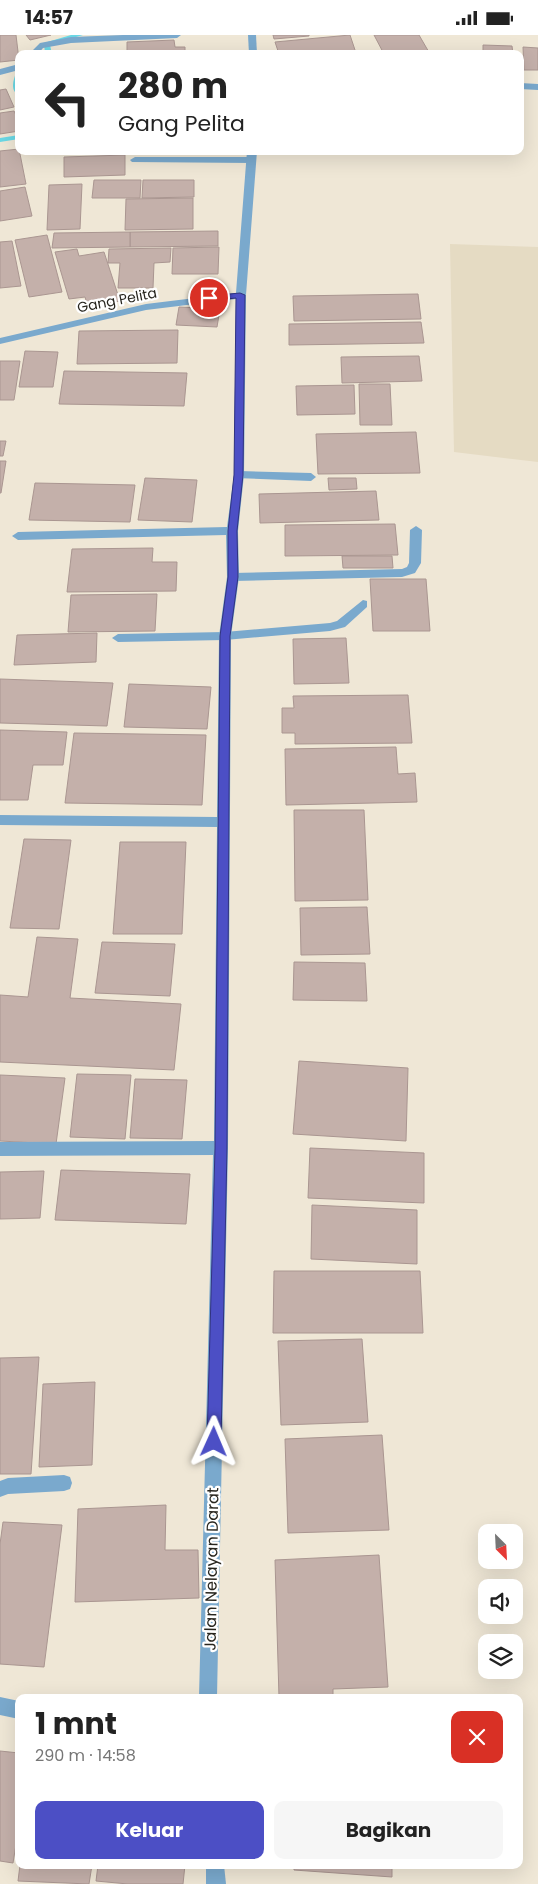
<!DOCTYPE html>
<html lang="id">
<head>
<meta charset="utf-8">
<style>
  :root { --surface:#fff; --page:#f6f6f6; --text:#222; --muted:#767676; --accent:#4c4fc5 }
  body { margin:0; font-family:Poppins,sans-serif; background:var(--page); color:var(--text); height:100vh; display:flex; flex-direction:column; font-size:19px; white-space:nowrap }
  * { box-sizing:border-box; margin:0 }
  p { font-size:16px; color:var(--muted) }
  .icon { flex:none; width:28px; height:28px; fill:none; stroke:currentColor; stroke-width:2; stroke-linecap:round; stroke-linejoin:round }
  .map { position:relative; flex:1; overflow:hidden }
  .drawer { position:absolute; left:15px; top:1659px; width:508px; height:175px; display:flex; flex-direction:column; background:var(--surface); border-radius:10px; box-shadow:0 5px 20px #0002 }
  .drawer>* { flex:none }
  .hud { position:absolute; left:15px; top:15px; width:509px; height:105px; border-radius:10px; box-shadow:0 5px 20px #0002; background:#fff; color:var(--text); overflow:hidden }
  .needle { width:32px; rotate:156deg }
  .buttons { position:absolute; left:478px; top:1489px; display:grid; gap:10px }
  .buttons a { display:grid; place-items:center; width:45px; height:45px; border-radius:10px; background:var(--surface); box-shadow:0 5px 20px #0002; font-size:25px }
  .pin { position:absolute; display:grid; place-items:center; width:42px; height:42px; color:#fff; margin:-21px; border:2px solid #fff; border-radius:50%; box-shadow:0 1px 5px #0007 }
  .me { position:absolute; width:55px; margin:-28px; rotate:1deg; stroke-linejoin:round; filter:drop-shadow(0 0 4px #0008) }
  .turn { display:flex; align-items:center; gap:18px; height:105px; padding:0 20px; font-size:22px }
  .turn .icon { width:65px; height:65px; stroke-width:2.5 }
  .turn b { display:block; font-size:35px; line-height:42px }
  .round { display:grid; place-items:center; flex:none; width:52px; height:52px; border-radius:10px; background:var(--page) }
  .summary { display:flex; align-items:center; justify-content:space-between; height:85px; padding:0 20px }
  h1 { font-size:30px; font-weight:700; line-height:38px }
  .button { display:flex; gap:10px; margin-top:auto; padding:10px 20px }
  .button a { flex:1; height:58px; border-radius:10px; background:var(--accent); color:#fff; font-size:20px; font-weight:700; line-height:58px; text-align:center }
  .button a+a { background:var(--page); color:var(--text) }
  .status { display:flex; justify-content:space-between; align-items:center; height:35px; padding:0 25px; background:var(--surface); direction:ltr }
  .status svg { height:14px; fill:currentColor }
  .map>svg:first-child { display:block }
  .built { fill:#e5dbc3 }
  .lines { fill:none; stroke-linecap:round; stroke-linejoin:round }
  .stream { fill:#6ad8e5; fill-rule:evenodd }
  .building { fill:#c4b0aa; stroke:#aa9691 }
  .service { fill:#7aa9cd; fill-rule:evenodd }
  .minor { fill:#7aa9cd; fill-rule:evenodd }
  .route { fill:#4c4fc5; stroke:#313380 }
  .labels { text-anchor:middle; stroke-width:4.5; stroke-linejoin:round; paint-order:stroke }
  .far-street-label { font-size:14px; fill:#27251e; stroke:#fff }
  .street-label { font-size:16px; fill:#27251e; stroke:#fff }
</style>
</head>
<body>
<div class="status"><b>14:57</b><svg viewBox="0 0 49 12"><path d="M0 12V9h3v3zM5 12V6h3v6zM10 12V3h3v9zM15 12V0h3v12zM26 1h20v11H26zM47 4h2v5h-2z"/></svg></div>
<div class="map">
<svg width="538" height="1849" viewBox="0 0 538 1849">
  <rect width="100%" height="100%" fill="#efe7d6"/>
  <polygon class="built" points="450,209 538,212 538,427 454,417"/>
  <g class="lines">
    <g class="stream">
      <polygon points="71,0 83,0 52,9 50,10 52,19 45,19 44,8"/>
      <path d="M16,38h3v22c-9,-4 -6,-14 -3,-22z"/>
      <polygon points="19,100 19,104 0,107 0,103"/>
    </g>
  </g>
  <g class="building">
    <polygon points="0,0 16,0 19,25 0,27"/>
    <polygon points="26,0 51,0 30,5"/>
    <polygon points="273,0 309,0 309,1 274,4"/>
    <polygon points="350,0 356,18 279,19 275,7"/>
    <polygon points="374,0 419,0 430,19 384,19"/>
    <polygon points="174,5 175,12 185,12 185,19 127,19 127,7"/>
    <polygon points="483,10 512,11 513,19 476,19 483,18"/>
    <polygon points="523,12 538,13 538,35 524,35"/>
    <polygon points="6,54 14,72 0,75 0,55"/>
    <polygon points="14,76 19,86 19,96 0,99 0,78"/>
    <polygon points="19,114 26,149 0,152 0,116"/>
    <polygon points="125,120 125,140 64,142 64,122"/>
    <polygon points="94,145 141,145 140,163 92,163"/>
    <polygon points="143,145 194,145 194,162 142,163"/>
    <polygon points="82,149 80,194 47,195 49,150"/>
    <polygon points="25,152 32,181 0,186 0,156"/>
    <polygon points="193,163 193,194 125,195 126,164"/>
    <polygon points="218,196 218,211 130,212 130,197"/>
    <polygon points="130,197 130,212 52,213 54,198"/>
    <polygon points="47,200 62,257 29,262 15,205"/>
    <polygon points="12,206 21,251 0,253 0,207"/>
    <polygon points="219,212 218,239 172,239 173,213"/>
    <polygon points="171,213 170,227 154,228 153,253 118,253 120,228 108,228 109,214"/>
    <polygon points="77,214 79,221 104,217 120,266 88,272 85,262 69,264 55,217"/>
    <polygon points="418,259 421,284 294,286 293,261"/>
    <polygon points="179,272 220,274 217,292 176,290"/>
    <polygon points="421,287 424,308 289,310 289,289"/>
    <polygon points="178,295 177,328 77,329 79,296"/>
    <polygon points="25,316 58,317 53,352 19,352"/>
    <polygon points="419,321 422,346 342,348 341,322"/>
    <polygon points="0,326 20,326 14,365 0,365"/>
    <polygon points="64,336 187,338 184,371 59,369"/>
    <polygon points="359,349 390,349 392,390 360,390"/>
    <polygon points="354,350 355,379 297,380 296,351"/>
    <polygon points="416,397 420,438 318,439 316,399"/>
    <polygon points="0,406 6,406 3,421 0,421"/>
    <polygon points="0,426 6,426 1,458 0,458"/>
    <polygon points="145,443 197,445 192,487 138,485"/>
    <polygon points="328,443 356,443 357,454 329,455"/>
    <polygon points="35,448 135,450 130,487 29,485"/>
    <polygon points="376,456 379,485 260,488 259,459"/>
    <polygon points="395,489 398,520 285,521 285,490"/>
    <polygon points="153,513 152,527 177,527 176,556 67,557 72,514"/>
    <polygon points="342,521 392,521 393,533 343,533"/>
    <polygon points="370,544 426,544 430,596 373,596"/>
    <polygon points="157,559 155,596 68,597 71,560"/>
    <polygon points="97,598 96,627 14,630 17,600"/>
    <polygon points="346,603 349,648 294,649 293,604"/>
    <polygon points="0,644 113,648 107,691 0,688"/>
    <polygon points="129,649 211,652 207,694 124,692"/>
    <polygon points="408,660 412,708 295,709 295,698 282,698 282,673 294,673 293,661"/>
    <polygon points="0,695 67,697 63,730 33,730 28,765 0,765"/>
    <polygon points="74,698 206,700 202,770 65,768"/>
    <polygon points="396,712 398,739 415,738 417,767 286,770 285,714"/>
    <polygon points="294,775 364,775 368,865 295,866"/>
    <polygon points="24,804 71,805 59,894 10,893"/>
    <polygon points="120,807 186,807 182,899 113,899"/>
    <polygon points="367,872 370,919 301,920 300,873"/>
    <polygon points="37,902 78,904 70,963 181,969 174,1035 0,1027 0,960 28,962"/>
    <polygon points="102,907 175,909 170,961 95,958"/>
    <polygon points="294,927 365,928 367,966 293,965"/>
    <polygon points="299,1026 408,1033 406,1106 293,1099"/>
    <polygon points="77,1039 131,1040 125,1104 70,1102"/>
    <polygon points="0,1040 65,1043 56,1109 0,1106"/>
    <polygon points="135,1044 187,1045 182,1104 130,1103"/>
    <polygon points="310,1113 424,1118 424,1168 308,1163"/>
    <polygon points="61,1135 190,1139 186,1189 55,1185"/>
    <polygon points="44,1136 40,1183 0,1184 0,1137"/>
    <polygon points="312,1170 417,1175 417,1229 311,1224"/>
    <polygon points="274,1236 420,1236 423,1298 273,1298"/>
    <polygon points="362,1304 368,1387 281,1390 278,1306"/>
    <polygon points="39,1322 31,1439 0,1439 0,1323"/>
    <polygon points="95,1347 92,1430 39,1432 43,1349"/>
    <polygon points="382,1400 389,1495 288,1498 285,1404"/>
    <polygon points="166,1470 165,1515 198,1515 199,1563 75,1567 78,1474"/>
    <polygon points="3,1487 62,1490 44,1632 0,1629 0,1509"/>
    <polygon points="379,1520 388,1652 333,1654 333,1662 279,1662 275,1525"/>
    <polygon points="0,1716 19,1718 19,1791 13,1828 0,1826"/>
    <polygon points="20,1830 92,1830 89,1849 18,1846"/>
    <polygon points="98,1830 185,1830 183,1849 128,1849 96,1846"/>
    <polygon points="294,1830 392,1830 392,1842 294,1835"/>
  </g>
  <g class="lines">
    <g class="service">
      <polygon points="135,122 251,122 256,125 251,128 132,127 130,125"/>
      <polygon points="239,436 311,438 316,442 311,446 235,443 234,440"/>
      <polygon points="416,491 422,495 421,528 415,538 402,542 233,546 227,542 233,538 402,534 407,532 409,528 410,495"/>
      <polygon points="363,565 367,566 367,572 345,592 330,596 225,605 118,607 112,603 118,599 225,597 330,588 337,586"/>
      <polygon points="64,1440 70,1442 72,1448 70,1454 64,1456 8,1459 0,1462 0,1446 8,1443"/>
    </g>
    <g class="minor">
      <polygon points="123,0 181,0 177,3 71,8 43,13 38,19 29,19 40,8 71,2"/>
      <polygon points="248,0 256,0 257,19 249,19"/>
      <polygon points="19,29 19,35 0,40 0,34"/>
      <polygon points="520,48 538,49 538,55 520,54"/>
      <polygon points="247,116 257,116 246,260 244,440 238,496 239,542 231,601 228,1113 217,1662 199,1662 213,1120 0,1121 0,1107 214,1106 217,792 0,790 0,780 217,782 219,601 227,542 226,500 18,505 12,501 18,497 227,492 234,440 236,264 146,275 0,309 0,303 146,269 236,258"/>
      <polygon points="0,1662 19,1666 19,1684 0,1680"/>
      <polygon points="206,1830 224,1830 226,1849 206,1849"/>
    </g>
  </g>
  <polygon class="route" points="240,258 245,260 243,440 237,496 238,542 230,601 227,1113 221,1407 219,1412 214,1414 209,1412 207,1407 215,1113 220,601 228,542 228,496 234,440 236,263 209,266 205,263 209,261"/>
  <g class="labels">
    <g class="far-street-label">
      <text transform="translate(117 265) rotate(-11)" y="5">Gang Pelita</text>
    </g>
    <g class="street-label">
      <text transform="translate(211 1534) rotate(-89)" y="6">Jalan Nelayan Darat</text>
    </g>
  </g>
</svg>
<div class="buttons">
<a><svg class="needle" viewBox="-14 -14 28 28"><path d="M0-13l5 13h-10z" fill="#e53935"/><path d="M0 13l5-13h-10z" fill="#767676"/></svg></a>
<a><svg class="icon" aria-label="sound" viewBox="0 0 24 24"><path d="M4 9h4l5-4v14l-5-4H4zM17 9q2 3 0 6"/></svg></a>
<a><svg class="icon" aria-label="layers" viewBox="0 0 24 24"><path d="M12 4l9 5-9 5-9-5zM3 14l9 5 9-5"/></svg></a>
</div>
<div class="pin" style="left:209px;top:263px;background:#d93025"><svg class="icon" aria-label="arrive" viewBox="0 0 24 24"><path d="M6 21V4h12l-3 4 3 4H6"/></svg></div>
<svg class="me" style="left:214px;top:1407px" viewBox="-20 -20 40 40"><path d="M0-17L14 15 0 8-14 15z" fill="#4c4fc5" stroke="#fff" stroke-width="4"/></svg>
<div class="hud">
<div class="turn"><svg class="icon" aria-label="left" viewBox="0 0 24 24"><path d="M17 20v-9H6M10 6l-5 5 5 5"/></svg><div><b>280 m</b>Gang Pelita</div></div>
</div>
<section class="drawer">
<div class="summary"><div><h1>1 mnt</h1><p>290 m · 14:58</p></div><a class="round" style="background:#d93025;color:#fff"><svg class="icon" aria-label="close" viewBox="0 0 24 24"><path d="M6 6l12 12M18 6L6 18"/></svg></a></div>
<div class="button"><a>Keluar</a><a>Bagikan</a></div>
</section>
</div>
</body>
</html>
